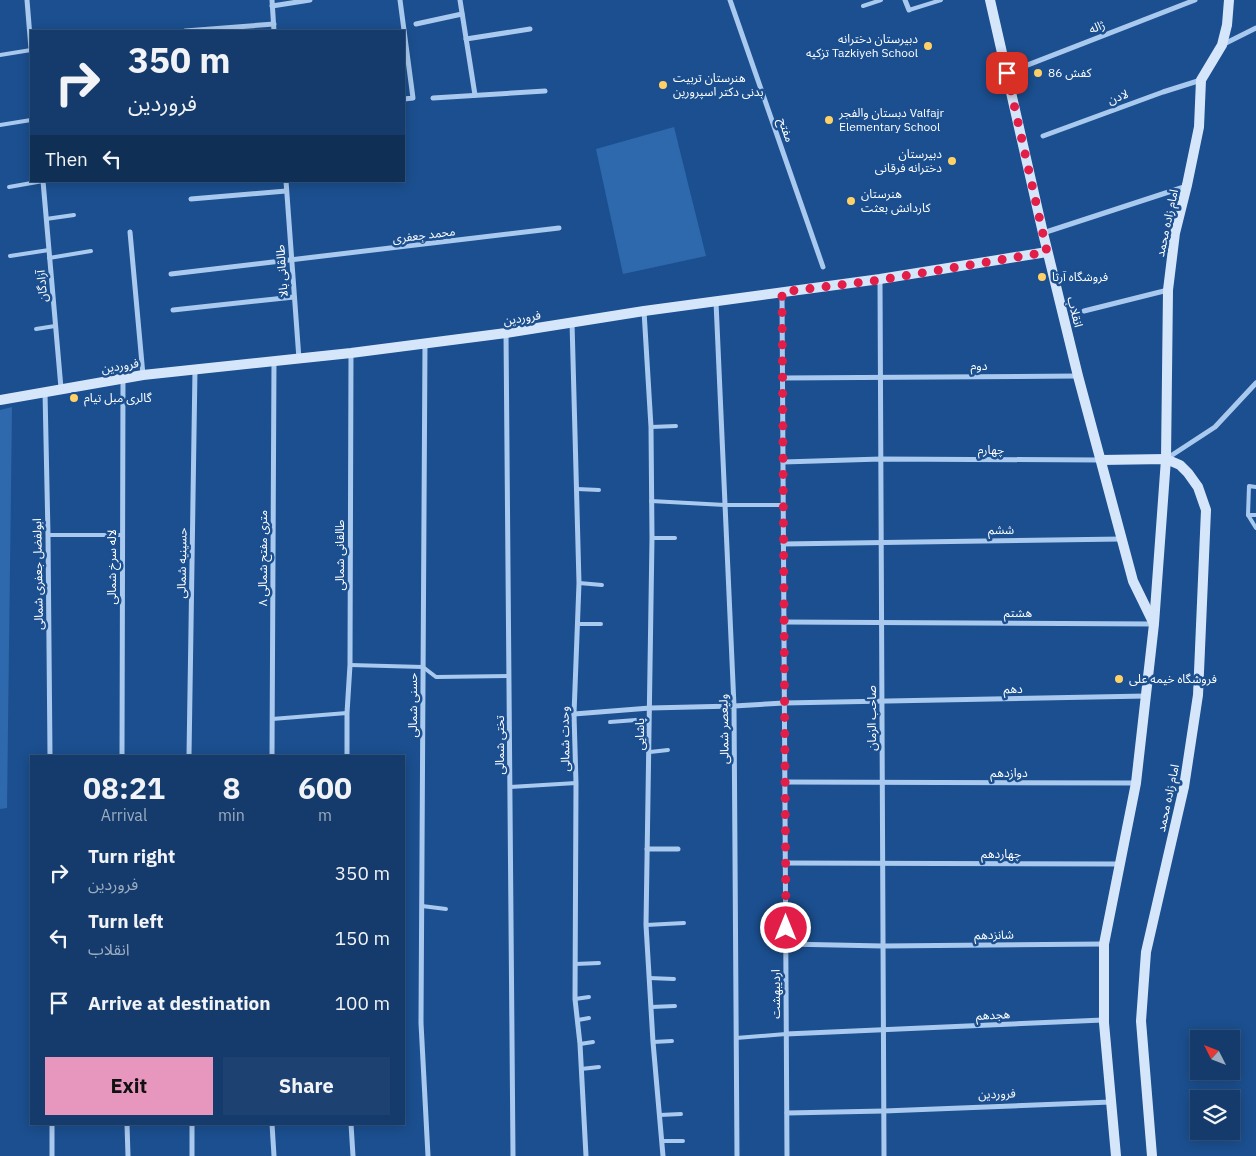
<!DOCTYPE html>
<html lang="en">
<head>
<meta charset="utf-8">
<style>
  :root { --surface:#143b6b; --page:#1d4271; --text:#f1f3f6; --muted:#9dadc1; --line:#33557e; --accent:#e797bd }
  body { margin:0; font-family:"IBM Plex Sans","Noto Sans Arabic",sans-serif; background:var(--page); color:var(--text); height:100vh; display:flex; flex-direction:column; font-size:19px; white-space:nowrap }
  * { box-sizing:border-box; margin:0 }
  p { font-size:16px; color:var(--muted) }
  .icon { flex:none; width:28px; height:28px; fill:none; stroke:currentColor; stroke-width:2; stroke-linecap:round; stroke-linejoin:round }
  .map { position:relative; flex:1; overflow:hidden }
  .panel { position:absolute; left:30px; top:755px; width:375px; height:370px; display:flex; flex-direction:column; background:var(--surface); border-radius:0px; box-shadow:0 2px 12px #0003,0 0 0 1px var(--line) }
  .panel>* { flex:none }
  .top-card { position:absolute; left:30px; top:30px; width:375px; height:152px; border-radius:0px; box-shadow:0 2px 12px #0003,0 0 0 1px var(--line); background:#143b6b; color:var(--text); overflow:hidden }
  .needle { width:32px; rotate:312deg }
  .buttons { position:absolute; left:1190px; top:1030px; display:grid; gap:10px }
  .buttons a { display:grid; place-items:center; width:50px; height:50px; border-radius:0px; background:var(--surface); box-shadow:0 2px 12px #0003,0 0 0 1px var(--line); font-size:25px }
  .pin { position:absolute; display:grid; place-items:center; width:42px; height:42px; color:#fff; margin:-21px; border-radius:10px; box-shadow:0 2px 8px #0006 }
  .me { position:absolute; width:55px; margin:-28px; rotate:0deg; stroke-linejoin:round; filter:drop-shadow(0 0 4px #0008) }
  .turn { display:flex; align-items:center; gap:18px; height:105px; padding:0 15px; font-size:22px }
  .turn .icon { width:65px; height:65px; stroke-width:2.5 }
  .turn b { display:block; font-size:35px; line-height:42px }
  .then { display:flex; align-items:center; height:48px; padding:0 15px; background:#0003; gap:10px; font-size:19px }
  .eta { display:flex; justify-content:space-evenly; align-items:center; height:85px; text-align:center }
  .eta b { font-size:30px; font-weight:700; line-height:35px }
  .action { display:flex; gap:10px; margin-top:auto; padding:10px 15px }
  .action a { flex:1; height:58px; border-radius:0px; background:var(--accent); color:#111; font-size:20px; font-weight:700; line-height:58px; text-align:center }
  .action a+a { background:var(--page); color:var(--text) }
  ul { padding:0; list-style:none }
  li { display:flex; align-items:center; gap:15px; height:65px; padding:0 15px }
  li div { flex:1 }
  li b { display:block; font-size:19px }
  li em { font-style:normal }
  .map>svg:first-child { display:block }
  .green { fill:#2e69ad }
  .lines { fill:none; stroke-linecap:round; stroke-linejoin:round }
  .lane { stroke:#a9c9ee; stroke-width:4 }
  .street { stroke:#a9c9ee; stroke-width:5 }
  .secondary { stroke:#d6e6fa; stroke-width:10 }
  .route { stroke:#e11d48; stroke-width:9; stroke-dasharray:0 16.2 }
  .poi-dot { fill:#ffd166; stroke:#1b4f8f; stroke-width:2 }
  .labels { text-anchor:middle; stroke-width:5; stroke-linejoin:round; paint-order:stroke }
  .street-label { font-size:12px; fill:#fff; stroke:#1b4f8f }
  .poi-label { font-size:12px; fill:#fff; stroke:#1b4f8f; text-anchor:start }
</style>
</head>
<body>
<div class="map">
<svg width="1256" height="1156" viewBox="0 0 1256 1156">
  <rect width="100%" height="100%" fill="#1b4f8f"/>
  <g class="green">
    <polygon points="674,127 706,256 623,274 596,149"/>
    <polygon points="12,407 7,808 0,809 0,410"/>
  </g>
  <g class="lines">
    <g class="lane">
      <polyline points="863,6 881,0"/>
      <polyline points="909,10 941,0"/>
      <polyline points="0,55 31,50"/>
      <polyline points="0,125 31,120"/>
      <polyline points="9,187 43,181"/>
      <polyline points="46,219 74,215"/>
      <polyline points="10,256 49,250"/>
      <polyline points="49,258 91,251"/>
      <polyline points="36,329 55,326"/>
      <polyline points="651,427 676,426"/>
      <polyline points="1256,487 1249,486 1248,515 1256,528"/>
      <polyline points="577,489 599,490"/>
      <polyline points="651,501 725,505 783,505"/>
      <polyline points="1248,515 1256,515"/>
      <polyline points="48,535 122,535"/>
      <polyline points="652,538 675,538"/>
      <polyline points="579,583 602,585"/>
      <polyline points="577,624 601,624"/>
      <polyline points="350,665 423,667 436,677 509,676"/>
      <polyline points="272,719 347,713"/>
      <polyline points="610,722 649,719"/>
      <polyline points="650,752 668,750"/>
      <polyline points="510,787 576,783"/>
      <polyline points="422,906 446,909"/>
      <polyline points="646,925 684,923"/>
      <polyline points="575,964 599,963"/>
      <polyline points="649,978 674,979"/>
      <polyline points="575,999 589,997"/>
      <polyline points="651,1007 675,1006"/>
      <polyline points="578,1020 589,1018"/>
      <polyline points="736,1038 786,1034"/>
      <polyline points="653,1042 672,1041"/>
      <polyline points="580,1044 593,1042"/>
      <polyline points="581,1069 599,1067"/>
      <polyline points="660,1115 681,1114"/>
      <polyline points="662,1141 683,1141"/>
    </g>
    <g class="street">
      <polyline points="27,0 31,49"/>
      <polyline points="272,0 274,31"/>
      <polyline points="400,0 413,98 404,99"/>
      <polyline points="460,0 475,95"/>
      <polyline points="730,0 823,267"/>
      <polyline points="905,0 909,10"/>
      <polyline points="272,6 310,0"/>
      <polyline points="416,24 462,14"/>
      <polyline points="185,31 274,24"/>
      <polyline points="466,39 530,29"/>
      <polyline points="1222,45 1256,28"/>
      <polyline points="1007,73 1195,0"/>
      <polyline points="433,98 545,91"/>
      <polyline points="1043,136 1163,92 1201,80"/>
      <polyline points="43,181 61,388"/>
      <polyline points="286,181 299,359"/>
      <polyline points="191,199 286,191"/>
      <polyline points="130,232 143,375"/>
      <polyline points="1043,233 1187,186"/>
      <polyline points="171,274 559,228"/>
      <polyline points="880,279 884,1156"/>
      <polyline points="782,293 787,1156"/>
      <polyline points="716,302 734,706 737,1156"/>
      <polyline points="173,310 294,297"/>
      <polyline points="644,311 651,427 652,538 646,925 653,1042 663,1156"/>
      <polyline points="1084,311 1168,290"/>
      <polyline points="572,322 579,583 574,714 576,783 575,999 580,1044 586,1156"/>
      <polyline points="506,333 513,1156"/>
      <polyline points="425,344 421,1023 428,1156"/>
      <polyline points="782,378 1078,376"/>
      <polyline points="45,392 48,535 50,756"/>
      <polyline points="1166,459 1215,427 1256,383"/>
      <polyline points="783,462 881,459 1100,460"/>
      <polyline points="783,544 1122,539"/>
      <polyline points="784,622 1154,624"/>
      <polyline points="574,714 650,708 734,706 784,703 1146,696"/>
      <polyline points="122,756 123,379"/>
      <polyline points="189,756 195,370"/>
      <polyline points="272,756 274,361"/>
      <polyline points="347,756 347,713 350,665 351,353"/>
      <polyline points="785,782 1136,783"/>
      <polyline points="647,849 678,849"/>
      <polyline points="785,863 1120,864"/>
      <polyline points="786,944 883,946 1104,944"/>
      <polyline points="786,1034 1103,1020"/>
      <polyline points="787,1113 884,1111 1111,1102"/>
      <polyline points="52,1124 52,1156"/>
      <polyline points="127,1124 128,1156"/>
      <polyline points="192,1124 192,1156"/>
      <polyline points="272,1124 274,1156"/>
      <polyline points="351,1124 353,1156"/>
    </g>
    <g class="secondary">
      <polyline points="990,0 1043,233 1078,376 1133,581 1153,622"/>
      <polyline points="0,400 143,375 351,353 506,333 644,311 880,279 1047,252"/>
      <polyline points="1101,460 1166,459 1180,465 1188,473 1198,487 1206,510 1198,695 1184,787 1146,952 1141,1021 1152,1156"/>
      <polyline points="1116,1156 1104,1023 1104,944 1136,783 1154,624 1166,459 1168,290 1175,233 1187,185 1199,127 1201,80 1222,45 1227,25 1229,0"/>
    </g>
  </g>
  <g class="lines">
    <polyline class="route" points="786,928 782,292 880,280 1047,252 1007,73"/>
  </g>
  <g class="poi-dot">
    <circle cx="928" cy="46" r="5"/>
    <circle cx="1038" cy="73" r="5"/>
    <circle cx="663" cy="85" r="5"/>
    <circle cx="829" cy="120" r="5"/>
    <circle cx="952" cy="161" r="5"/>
    <circle cx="851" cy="201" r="5"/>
    <circle cx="1042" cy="277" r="5"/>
    <circle cx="74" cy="398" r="5"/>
    <circle cx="1119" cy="679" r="5"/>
  </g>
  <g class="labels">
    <g class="street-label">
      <text transform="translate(1097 27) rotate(-22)" y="4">ژاله</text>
      <text transform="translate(1118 97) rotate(-20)" y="4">لادن</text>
      <text transform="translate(786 130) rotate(71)" y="4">مفتح</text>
      <text transform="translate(1167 223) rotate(-78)" y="4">امام زاده محمد</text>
      <text transform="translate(424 235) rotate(-7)" y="4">محمد جعفری</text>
      <text transform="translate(282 271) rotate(-94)" y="4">طالقانی بالا</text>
      <text transform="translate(42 286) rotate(-95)" y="4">آزادگان</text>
      <text transform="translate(1075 312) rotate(76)" y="4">انقلاب</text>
      <text transform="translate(522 318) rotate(-9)" y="4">فروردین</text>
      <text transform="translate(120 366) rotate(-9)" y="4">فروردین</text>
      <text x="979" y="370">دوم</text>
      <text x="991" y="454">چهارم</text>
      <text transform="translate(1001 530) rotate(-1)" y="4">ششم</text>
      <text transform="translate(340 555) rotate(-90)" y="4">طالقانی شمالی</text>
      <text transform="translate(263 558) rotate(-90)" y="4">۸ متری مفتح شمالی</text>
      <text transform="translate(182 563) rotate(-89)" y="4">حسینیه شمالی</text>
      <text transform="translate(112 567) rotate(-90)" y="4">لاله سرخ شمالی</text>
      <text transform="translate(38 574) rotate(-91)" y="4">ابولفضل جعفری شمالی</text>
      <text x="1018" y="617">هشتم</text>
      <text transform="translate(1013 689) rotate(-1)" y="4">دهم</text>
      <text transform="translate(413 705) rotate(-90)" y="4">حسنی شمالی</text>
      <text transform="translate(872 718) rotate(-90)" y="4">صاحب الزمان</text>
      <text transform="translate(724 729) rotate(-91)" y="4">ولیعصر شمالی</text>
      <text transform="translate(640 734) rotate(-90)" y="4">پاشایی</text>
      <text transform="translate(565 739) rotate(-91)" y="4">وحدت شمالی</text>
      <text transform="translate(500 745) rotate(-90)" y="4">تختی شمالی</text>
      <text x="1009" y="777">دوازدهم</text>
      <text transform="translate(1168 798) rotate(-78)" y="4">امام زاده محمد</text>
      <text x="1001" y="858">چهاردهم</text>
      <text transform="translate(994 935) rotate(-1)" y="4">شانزدهم</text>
      <text transform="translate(776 994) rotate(-90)" y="4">اردیبهشت</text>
      <text transform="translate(993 1015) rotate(-3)" y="4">هجدهم</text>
      <text transform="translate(997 1094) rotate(-2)" y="4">فروردین</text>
    </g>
    <g class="poi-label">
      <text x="918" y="43" text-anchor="end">دبیرستان دخترانه<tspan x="918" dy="14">تزكيه Tazkiyeh School</tspan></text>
      <text x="1048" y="77">کفش 86</text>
      <text x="673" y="82">هنرستان تربیت<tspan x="673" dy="14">بدنی دکتر اسپرورین</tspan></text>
      <text x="839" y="117">دبستان والفجر Valfajr<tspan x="839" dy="14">Elementary School</tspan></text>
      <text x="942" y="158" text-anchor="end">دبیرستان<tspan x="942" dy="14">دخترانه فرقانی</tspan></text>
      <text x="861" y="198">هنرستان<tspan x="861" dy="14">کاردانش بعثت</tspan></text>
      <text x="1052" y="281">فروشگاه آرتا</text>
      <text x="84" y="402">گالری مبل تیام</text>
      <text x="1129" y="683">فروشگاه خیمه علی</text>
    </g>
  </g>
</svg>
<div class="buttons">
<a><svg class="needle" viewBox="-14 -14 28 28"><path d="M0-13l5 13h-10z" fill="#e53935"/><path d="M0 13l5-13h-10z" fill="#9dadc1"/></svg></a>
<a><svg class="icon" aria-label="layers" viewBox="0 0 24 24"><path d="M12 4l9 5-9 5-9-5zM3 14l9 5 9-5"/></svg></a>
</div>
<div class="pin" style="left:1007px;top:73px;background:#d93025"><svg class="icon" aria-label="arrive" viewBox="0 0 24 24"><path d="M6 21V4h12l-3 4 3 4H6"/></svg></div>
<svg class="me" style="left:786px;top:928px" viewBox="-20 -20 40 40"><circle r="17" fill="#e11d48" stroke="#fff" stroke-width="3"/><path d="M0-11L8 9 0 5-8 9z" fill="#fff"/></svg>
<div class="top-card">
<div class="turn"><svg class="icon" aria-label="right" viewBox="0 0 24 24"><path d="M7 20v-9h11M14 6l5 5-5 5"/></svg><div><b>350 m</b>فروردین</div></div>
<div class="then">Then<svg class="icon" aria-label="left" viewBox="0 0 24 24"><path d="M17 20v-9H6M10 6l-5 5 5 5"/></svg></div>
</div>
<section class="panel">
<div class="eta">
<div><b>08:21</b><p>Arrival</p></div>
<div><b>8</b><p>min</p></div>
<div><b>600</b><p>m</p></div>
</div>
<ul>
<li><svg class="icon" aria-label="right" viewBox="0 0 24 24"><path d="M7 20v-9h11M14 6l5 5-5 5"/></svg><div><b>Turn right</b><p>فروردین</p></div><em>350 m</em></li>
<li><svg class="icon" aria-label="left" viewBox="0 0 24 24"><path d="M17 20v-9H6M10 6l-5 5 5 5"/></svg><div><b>Turn left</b><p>انقلاب</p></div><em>150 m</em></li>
<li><svg class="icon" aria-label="arrive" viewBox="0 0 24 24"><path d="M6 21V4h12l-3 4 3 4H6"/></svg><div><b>Arrive at destination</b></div><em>100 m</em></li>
</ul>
<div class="action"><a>Exit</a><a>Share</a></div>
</section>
</div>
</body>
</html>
